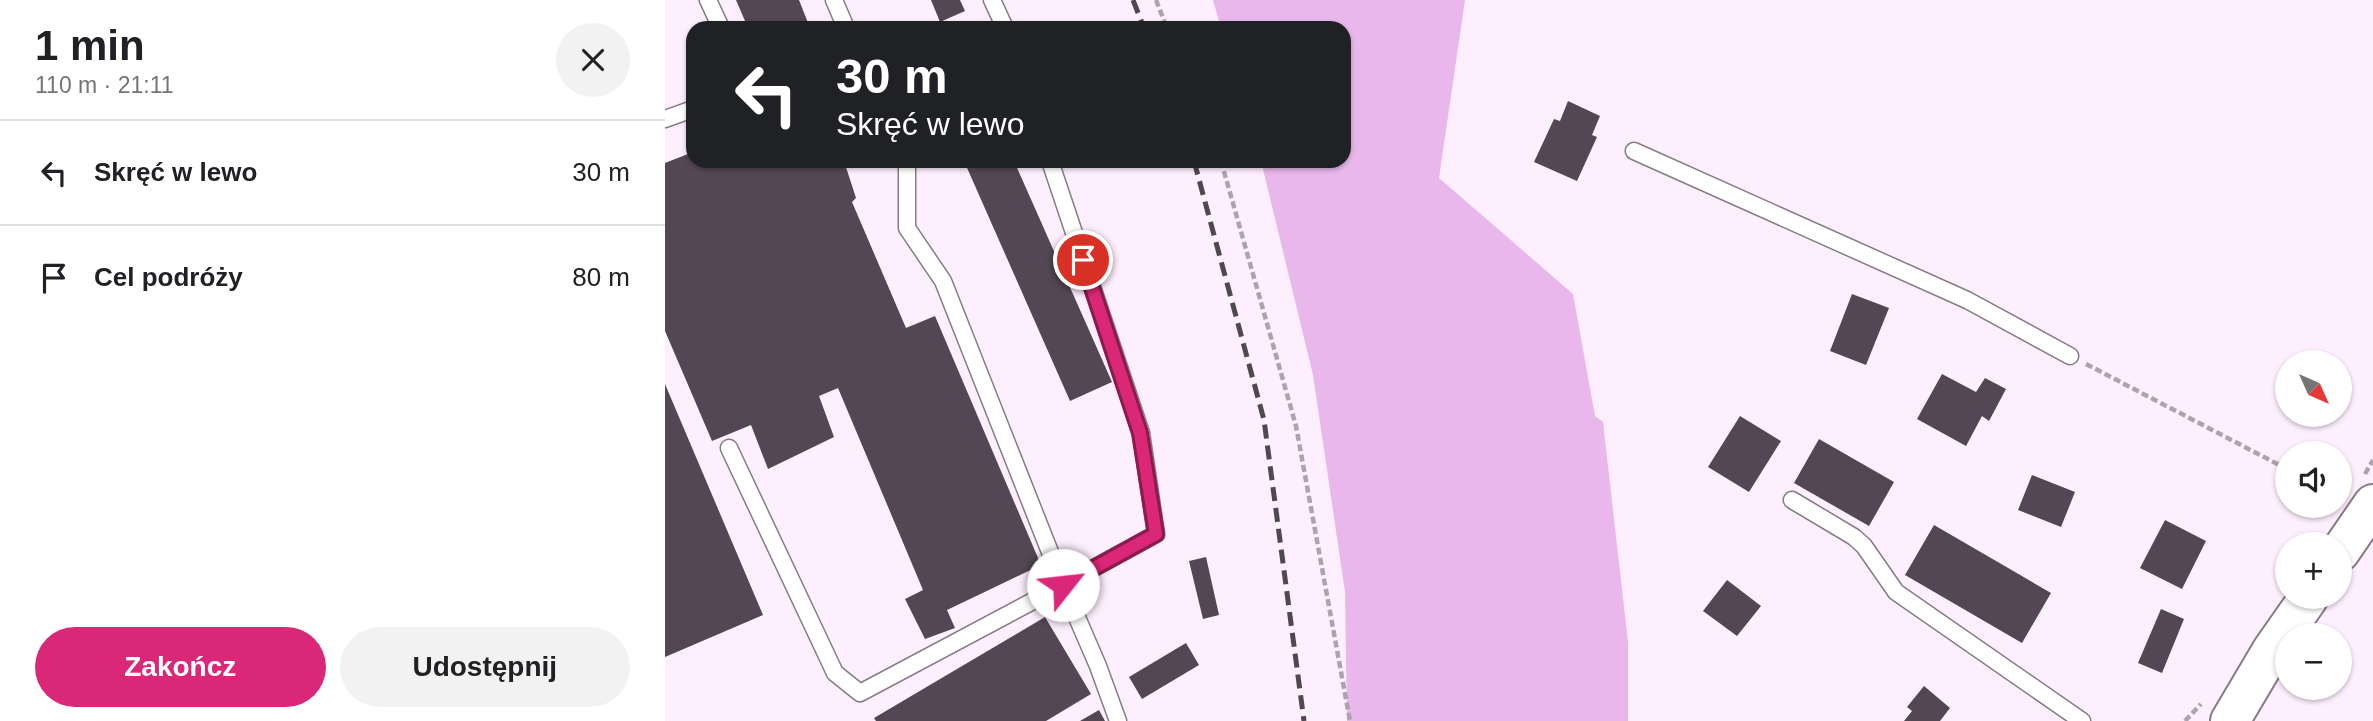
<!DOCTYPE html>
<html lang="pl">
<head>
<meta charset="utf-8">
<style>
  :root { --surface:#fff; --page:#f2f2f2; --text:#202124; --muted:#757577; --line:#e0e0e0; --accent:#db2777 }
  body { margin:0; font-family:Arial,sans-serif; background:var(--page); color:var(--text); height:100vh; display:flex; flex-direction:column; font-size:26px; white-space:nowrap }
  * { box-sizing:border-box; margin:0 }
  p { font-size:23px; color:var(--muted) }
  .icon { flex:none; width:38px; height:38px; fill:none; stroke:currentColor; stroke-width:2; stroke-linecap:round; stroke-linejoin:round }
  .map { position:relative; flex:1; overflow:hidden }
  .details { display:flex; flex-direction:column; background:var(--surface); width:665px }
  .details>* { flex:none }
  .banner { position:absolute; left:21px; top:21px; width:665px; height:147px; border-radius:21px; box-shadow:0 2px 5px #0004; background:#202124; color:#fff; overflow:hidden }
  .needle { width:46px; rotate:135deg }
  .buttons { position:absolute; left:1610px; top:350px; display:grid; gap:14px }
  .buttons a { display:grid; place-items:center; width:77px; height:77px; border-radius:50%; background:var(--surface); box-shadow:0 2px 5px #0004; font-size:35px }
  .pin { position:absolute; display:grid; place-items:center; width:60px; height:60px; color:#fff; margin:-30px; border:4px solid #fff; border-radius:50%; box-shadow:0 2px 7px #0007 }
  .me { position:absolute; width:77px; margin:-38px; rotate:61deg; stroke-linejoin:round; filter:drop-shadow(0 0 5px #0008) }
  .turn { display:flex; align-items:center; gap:24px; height:147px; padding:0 35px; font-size:32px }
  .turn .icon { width:91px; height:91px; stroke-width:2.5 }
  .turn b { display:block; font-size:49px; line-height:60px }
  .round { display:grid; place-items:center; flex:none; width:74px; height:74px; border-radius:37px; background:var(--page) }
  .headline { display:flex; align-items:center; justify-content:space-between; height:119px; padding:0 35px }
  h1 { font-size:42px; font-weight:700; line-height:52px }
  .primary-button { display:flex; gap:14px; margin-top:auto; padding:14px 35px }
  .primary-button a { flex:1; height:80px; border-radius:42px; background:var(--accent); color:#fff; font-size:28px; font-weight:700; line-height:80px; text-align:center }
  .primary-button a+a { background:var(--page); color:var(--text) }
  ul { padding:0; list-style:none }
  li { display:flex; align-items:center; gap:21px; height:105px; padding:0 35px; border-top:2px solid var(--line) }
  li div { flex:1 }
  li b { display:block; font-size:26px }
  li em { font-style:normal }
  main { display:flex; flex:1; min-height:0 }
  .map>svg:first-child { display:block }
  .green { fill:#e9b7eb }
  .building { fill:#524753 }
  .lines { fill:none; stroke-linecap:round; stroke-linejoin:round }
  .service-casing { stroke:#877b87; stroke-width:19 }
  .tertiary-casing { stroke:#877b87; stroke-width:42 }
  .path { stroke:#aea2ae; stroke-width:4.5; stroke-dasharray:7 3.5; stroke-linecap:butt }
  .service { stroke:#fff; stroke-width:16 }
  .tertiary { stroke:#fff; stroke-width:38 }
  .rail { stroke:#4f484f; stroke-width:5; stroke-dasharray:14 7; stroke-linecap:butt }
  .route-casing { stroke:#8e194d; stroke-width:18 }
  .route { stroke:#db2777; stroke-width:12 }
</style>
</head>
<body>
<main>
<section class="details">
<div class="headline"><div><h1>1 min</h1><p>110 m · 21:11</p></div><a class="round"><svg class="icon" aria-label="close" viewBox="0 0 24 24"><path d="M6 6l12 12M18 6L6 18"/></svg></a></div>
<ul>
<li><svg class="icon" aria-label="left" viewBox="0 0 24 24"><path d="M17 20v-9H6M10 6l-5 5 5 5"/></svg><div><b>Skręć w lewo</b></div><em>30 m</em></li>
<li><svg class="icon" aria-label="arrive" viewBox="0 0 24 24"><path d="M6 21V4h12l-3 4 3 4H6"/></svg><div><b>Cel podróży</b></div><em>80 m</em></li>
</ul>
<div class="primary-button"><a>Zakończ</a><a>Udostępnij</a></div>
</section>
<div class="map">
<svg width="1708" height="721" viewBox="0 0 1708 721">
  <rect width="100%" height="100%" fill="#feeffe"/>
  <polygon class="green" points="548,0 800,0 774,178 908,294 930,416 938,422 963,642 963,721 682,721 680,592 648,375 596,161 679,161 679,28 556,28"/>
  <g class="building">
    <polygon points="71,0 134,0 145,28 83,28"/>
    <polygon points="266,0 295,0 300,11 275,22"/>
    <polygon points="903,101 935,116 927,135 932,137 912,181 869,162 889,119 895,121"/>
    <polygon points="28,152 28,161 179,161 191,198 187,202 241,328 270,316 376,565 282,610 290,628 260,639 240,599 258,590 173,388 154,396 169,437 103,469 86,425 47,441 0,331 0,163"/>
    <polygon points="299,161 349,161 447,382 405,401"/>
    <polygon points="1187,294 1224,308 1201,365 1165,351"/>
    <polygon points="1277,374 1311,392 1320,378 1341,389 1324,421 1317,416 1301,446 1252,419"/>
    <polygon points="0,384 98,615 0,657"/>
    <polygon points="1075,416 1116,441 1084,492 1043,467"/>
    <polygon points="1154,439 1229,482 1204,526 1129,483"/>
    <polygon points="1367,475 1410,492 1396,527 1353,510"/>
    <polygon points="1500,520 1541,541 1517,589 1475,568"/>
    <polygon points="1269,525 1386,593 1357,643 1240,575"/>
    <polygon points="541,557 554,615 538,619 524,561"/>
    <polygon points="1062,580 1096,606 1072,636 1038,611"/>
    <polygon points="1496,609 1519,619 1497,673 1473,663"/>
    <polygon points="380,617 426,694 381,721 211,721 209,718"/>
    <polygon points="521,643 534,665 477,699 464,677"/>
    <polygon points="1259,686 1285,708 1275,721 1239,721 1247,711 1242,707"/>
    <polygon points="434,710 440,721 415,721"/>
  </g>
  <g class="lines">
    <g class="service-casing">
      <g id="service">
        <polyline points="43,0 56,28"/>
        <polyline points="169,0 181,28"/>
        <polyline points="327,0 340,28"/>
        <polyline points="0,119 28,109"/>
        <polyline points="969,151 1302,300 1405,356"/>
        <polyline points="242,161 242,228 278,281 398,585 491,534 476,433 385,161"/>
        <polyline points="64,448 170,673 195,693 398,585 433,666 453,721"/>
        <polyline points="1127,500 1189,537 1199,546 1231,592 1417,721"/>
      </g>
    </g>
    <g class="tertiary-casing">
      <g id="tertiary">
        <polyline points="1675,552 1708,504"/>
        <polyline points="1565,721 1607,650 1644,597"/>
      </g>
    </g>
    <g class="path">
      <polyline points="491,0 502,28"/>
      <polyline points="556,161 631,426 685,721"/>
      <polyline points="1421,364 1622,469"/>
      <polyline points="1700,474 1708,460"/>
      <polyline points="1520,721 1536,704"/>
    </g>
    <use href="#service" class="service"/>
    <use href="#tertiary" class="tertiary"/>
    <g class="rail">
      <polyline points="468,0 479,28"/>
      <polyline points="529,161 599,420 639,721"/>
    </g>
  </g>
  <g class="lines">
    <g class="route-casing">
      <polyline id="route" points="398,585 491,534 475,433 418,260"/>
    </g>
    <use href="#route" class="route"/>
  </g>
</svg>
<div class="buttons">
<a><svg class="needle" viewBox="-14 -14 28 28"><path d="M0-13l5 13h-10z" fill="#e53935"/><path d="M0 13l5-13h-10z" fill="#757577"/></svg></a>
<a><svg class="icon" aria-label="sound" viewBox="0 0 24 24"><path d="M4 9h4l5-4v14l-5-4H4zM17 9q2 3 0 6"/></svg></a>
<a>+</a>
<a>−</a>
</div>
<div class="pin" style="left:418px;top:260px;background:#d93025"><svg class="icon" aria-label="arrive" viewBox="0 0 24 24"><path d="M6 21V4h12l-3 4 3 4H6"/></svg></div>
<svg class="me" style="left:398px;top:585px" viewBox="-20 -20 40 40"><circle r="19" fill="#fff"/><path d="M0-13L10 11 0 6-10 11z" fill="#db2777"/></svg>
<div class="banner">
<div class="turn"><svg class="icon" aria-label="left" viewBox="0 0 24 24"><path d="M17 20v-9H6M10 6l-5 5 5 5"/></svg><div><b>30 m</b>Skręć w lewo</div></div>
</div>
</div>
</main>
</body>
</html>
